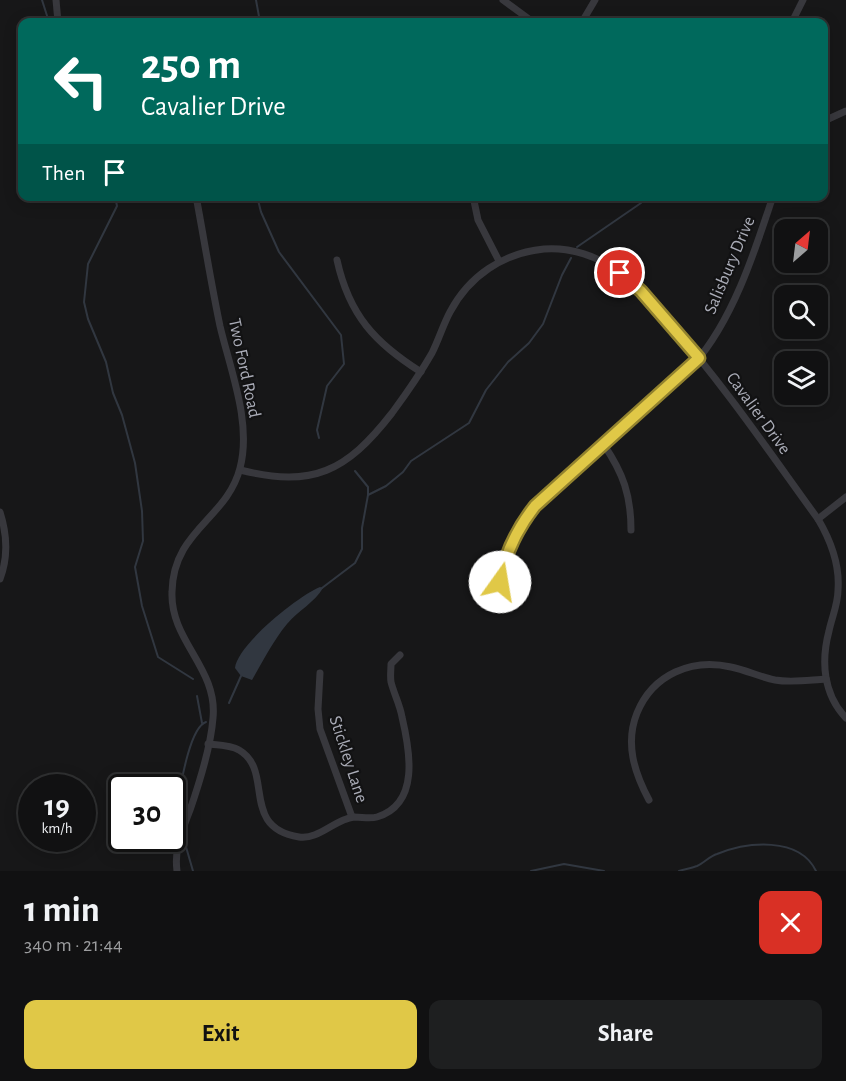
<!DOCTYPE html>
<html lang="en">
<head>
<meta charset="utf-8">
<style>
  :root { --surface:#111112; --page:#1e1f20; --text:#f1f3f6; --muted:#9c9d9f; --line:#303132; --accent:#e0c847 }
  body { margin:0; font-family:"Alegreya Sans",sans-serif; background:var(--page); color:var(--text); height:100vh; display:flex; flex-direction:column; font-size:22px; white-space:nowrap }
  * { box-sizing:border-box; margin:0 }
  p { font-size:20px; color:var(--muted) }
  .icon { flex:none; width:33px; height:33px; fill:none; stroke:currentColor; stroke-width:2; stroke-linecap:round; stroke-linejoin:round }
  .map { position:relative; height:871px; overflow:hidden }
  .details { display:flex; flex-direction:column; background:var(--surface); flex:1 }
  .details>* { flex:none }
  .top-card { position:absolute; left:18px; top:18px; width:810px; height:183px; border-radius:12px; box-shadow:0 3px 15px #0003,0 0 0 2px var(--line); background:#00695c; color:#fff; overflow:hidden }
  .needle { width:39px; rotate:28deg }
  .buttons { position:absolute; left:774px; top:219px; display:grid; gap:12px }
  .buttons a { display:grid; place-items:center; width:54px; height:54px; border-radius:12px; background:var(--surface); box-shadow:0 3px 15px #0003,0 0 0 2px var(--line); font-size:30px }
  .speed { position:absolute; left:18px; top:774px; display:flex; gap:12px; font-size:30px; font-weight:700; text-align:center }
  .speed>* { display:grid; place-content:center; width:78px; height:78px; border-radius:50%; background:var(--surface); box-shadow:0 3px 15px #0003,0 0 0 2px var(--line); line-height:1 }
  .speed small { font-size:15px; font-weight:400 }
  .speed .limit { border:3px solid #111; border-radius:9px; background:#fff; color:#111 }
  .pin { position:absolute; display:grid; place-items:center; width:51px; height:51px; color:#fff; margin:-26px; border:3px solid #fff; border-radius:50%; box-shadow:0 2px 6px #0007 }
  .me { position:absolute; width:66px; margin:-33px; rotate:13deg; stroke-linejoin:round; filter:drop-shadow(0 0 4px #0008) }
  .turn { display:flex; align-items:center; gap:21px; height:126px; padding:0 24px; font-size:27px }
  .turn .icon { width:78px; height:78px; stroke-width:2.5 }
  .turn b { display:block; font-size:42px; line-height:51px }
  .then { display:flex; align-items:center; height:57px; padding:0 24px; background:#0003; gap:12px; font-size:22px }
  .round { display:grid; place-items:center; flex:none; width:63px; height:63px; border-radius:12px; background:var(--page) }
  .head { display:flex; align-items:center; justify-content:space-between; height:102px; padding:0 24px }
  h1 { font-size:36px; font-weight:600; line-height:45px }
  .action { display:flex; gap:12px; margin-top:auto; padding:12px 24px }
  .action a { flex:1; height:69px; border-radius:12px; background:var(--accent); color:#111; font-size:24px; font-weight:600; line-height:69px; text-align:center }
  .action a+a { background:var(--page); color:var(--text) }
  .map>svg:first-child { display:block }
  .water { fill:#313740 }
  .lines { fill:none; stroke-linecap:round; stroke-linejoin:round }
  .stream { stroke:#313740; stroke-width:2 }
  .minor { stroke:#38383d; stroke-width:7 }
  .route-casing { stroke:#92822e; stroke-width:15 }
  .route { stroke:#e0c847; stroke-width:10 }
  .labels { text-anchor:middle; stroke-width:4.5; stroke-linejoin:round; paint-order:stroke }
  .street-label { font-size:18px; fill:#aaacb7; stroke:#121213 }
</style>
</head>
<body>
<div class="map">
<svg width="846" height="871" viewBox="0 0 846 871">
  <rect width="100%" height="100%" fill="#171718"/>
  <path class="water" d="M320,587l3,1c-8,14 -25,23 -36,36 -14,17 -24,37 -35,56l-11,-4 -6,-8c2,-23 63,-72 85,-81z"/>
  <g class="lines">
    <g class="stream">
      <polyline points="42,0 49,22"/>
      <polyline points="256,0 260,22"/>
      <polyline points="115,196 117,206 88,264 84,302 88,319 106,362 113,393 122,415 135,463 142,511 143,541 135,567 142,606 158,657 193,679"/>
      <polyline points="257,196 261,212 279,252 341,335 344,364 327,386 317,430 319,438"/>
      <polyline points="577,247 641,203"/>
      <polyline points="368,495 386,486 403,472 411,461 469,423 486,390 508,362 529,343 543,324 562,275 571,258"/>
      <polyline points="322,588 355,563 362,549 362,528 368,495 368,487 355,471"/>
      <polyline points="197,696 202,723"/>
      <polyline points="229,703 241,676"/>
      <path d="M175,815c4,-18 13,-87 31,-93"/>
      <polyline points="184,840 193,871"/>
      <polyline points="531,871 564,864 604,871"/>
      <path d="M679,871c6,-2 13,-3 18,-5 7,-3 13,-10 20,-12 30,-12 82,-18 99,17"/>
    </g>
    <g class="minor">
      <polyline points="56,0 58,22"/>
      <polyline points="503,0 533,22"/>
      <polyline points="582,22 595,0"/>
      <polyline points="792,22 803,0"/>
      <polyline points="824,121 846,111"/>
      <polyline points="473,196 478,220 499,261"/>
      <path d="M337,260c12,55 38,83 84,112"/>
      <path d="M604,445c19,28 27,50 27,85"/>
      <path d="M240,470c73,18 106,2 152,-57 14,-19 28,-39 40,-60 7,-14 11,-28 18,-41 19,-36 53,-59 94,-63 27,-2 54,7 76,24 19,14 34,34 50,51 54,61 100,129 148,195 13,22 22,45 20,71 0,14 -6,27 -9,41 -8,30 -6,63 17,87"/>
      <path d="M0,512c7,22 8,46 0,67"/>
      <polyline points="818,519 846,497"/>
      <path d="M500,582c5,-29 17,-53 35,-76l159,-142c39,-44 61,-113 79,-168"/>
      <polyline points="320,673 318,709 320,729 352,817"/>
      <path d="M208,744c10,1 23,1 31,6 36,21 0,77 60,87 20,3 36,-18 55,-20 8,0 16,2 23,0 43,-13 33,-66 25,-100 -2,-12 -8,-23 -11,-35 -1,-6 0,-12 0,-18l9,-9"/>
      <path d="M649,800c-15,-28 -24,-57 -12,-87 16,-39 55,-55 94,-46 15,3 29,10 44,13 17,3 34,0 51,-1"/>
      <path d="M177,871c-3,-23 5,-40 13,-61 9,-26 21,-65 23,-92 5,-50 -43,-77 -41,-126 1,-62 55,-73 68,-124 12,-45 -10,-99 -20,-142 -9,-43 -16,-87 -24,-130"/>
    </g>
  </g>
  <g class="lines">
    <g class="route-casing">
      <path id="route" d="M500,582c5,-29 17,-53 35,-76l164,-148 -58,-67 -21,-18"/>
    </g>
    <use href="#route" class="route"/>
  </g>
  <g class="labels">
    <g class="street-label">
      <text transform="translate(729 265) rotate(-67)" y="6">Salisbury Drive</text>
      <text transform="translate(245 368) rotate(78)" y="6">Two Ford Road</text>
      <text transform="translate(759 413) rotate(54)" y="6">Cavalier Drive</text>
      <text transform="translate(349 759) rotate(72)" y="6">Stickley Lane</text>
    </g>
  </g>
</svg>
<div class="buttons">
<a><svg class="needle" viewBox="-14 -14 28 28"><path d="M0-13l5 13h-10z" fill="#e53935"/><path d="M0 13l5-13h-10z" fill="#9c9d9f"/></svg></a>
<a><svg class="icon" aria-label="search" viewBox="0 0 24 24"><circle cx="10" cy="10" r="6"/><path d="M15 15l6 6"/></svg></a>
<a><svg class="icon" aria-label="layers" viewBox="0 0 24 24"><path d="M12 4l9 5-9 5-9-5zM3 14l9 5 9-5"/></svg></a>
</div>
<div class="speed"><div>19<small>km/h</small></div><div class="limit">30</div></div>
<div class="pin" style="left:620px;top:273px;background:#d93025"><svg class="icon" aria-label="arrive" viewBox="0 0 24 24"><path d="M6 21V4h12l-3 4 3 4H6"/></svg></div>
<svg class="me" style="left:500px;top:582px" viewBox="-20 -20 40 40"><circle r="19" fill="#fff"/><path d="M0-13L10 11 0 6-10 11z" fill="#e0c847"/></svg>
<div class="top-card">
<div class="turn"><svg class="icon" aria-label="left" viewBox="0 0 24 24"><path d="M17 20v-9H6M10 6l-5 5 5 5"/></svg><div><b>250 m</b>Cavalier Drive</div></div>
<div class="then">Then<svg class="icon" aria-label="arrive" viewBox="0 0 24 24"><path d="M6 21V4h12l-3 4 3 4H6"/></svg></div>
</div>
</div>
<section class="details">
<div class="head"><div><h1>1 min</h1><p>340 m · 21:44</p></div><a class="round" style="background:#d93025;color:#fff"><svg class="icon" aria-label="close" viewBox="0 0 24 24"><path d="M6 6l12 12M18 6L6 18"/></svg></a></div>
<div class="action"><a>Exit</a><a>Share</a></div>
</section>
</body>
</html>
